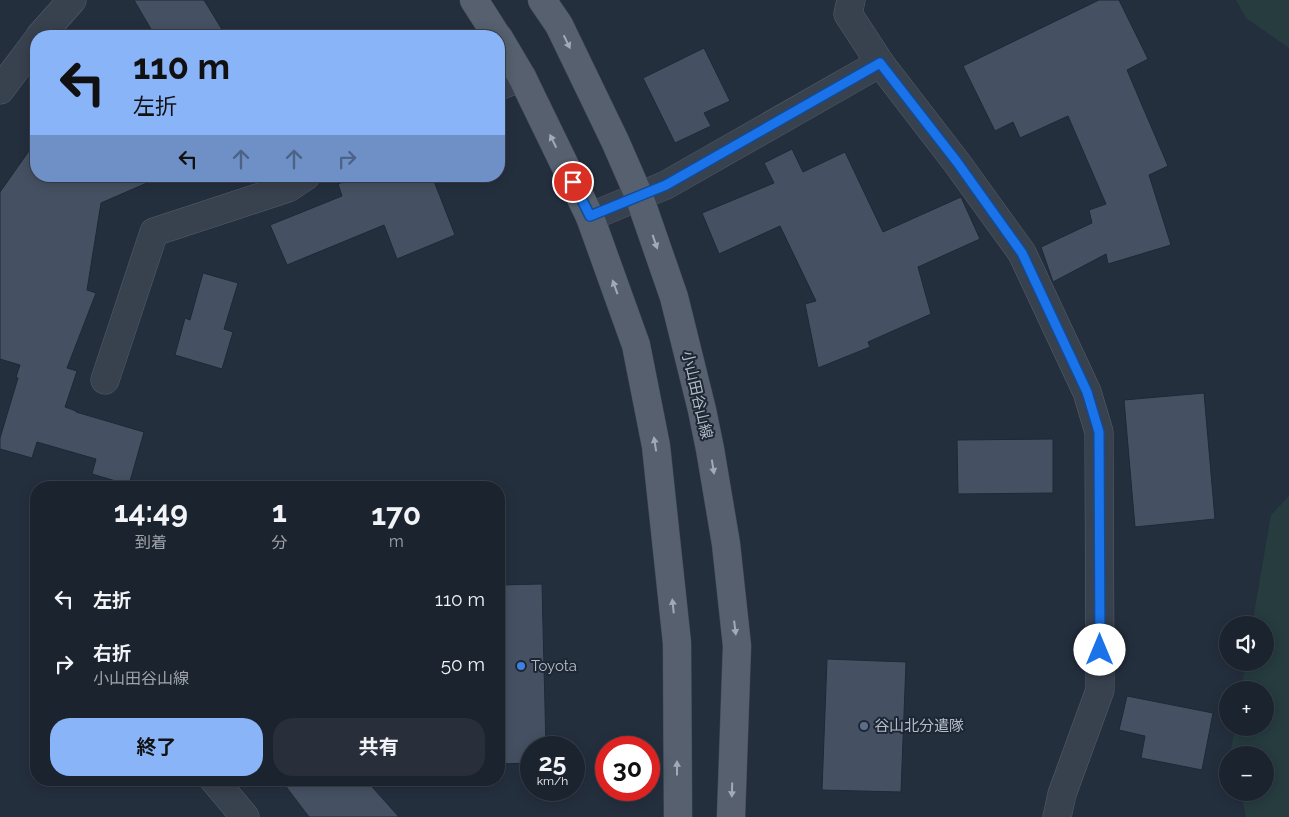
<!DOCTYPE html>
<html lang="ja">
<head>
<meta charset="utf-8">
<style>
  :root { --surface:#1b232e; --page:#282f3a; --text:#f1f3f6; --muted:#a0a4aa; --line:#39404a; --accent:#8ab4f8 }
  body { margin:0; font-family:Raleway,"Noto Sans JP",sans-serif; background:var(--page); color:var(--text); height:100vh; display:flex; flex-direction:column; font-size:19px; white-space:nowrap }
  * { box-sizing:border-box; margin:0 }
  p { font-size:16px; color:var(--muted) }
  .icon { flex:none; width:28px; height:28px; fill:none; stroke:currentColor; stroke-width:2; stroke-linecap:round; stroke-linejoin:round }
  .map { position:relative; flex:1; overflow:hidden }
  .drawer { position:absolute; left:30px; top:481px; width:475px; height:305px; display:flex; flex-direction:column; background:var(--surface); border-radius:20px; box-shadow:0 2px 12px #0003,0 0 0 1px var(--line) }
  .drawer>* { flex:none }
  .guide { position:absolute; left:30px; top:30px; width:475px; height:152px; border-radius:20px; box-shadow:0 2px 12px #0003,0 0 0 1px var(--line); background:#8ab4f8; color:#111; overflow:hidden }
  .controls { position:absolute; left:1219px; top:616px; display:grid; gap:10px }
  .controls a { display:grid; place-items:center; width:55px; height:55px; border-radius:50%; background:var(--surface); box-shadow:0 2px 12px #0003,0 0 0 1px var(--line); font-size:25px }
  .speed { position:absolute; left:520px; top:736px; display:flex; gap:10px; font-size:25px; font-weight:700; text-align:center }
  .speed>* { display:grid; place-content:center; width:65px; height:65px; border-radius:50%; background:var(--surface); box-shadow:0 2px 12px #0003,0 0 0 1px var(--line); line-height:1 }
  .speed small { font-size:12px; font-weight:400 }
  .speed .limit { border:8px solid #d22; background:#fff; color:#111 }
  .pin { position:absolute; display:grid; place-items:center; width:42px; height:42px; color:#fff; margin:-21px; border:2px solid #fff; border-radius:50%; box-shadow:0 1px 5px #0007 }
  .me { position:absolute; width:55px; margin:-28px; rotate:0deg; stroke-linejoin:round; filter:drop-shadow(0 0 4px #0008) }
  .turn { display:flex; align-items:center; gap:18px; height:105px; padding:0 20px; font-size:22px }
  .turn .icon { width:65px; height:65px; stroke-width:2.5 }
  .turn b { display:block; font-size:35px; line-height:42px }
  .lanes { display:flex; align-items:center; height:48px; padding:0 20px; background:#0003; justify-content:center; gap:25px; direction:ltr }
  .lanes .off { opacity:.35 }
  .eta { display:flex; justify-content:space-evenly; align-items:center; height:85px; text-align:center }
  .eta b { font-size:30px; font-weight:700; line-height:35px }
  .action { display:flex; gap:10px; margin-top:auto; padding:10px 20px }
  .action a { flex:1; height:58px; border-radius:20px; background:var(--accent); color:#111; font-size:20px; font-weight:700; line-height:58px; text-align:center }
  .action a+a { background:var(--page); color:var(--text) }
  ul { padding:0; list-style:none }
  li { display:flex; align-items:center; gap:15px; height:65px; padding:0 20px }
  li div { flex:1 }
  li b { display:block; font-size:19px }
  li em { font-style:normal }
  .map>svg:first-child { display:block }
  .green { fill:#263c3f }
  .building { fill:#455162; stroke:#1f2835 }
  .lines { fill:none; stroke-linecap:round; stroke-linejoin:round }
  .minor-casing { stroke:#565f6c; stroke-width:29 }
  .major-casing { stroke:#414a57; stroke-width:29 }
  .minor { stroke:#38414e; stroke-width:28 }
  .major { stroke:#56606e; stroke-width:28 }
  .oneway { fill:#a1aab7 }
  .route-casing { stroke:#114b97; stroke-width:12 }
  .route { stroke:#1a73e8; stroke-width:9 }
  .shop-dot { fill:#3f7fe0; stroke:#1d2633; stroke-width:2 }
  .service-dot { fill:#5c6f8a; stroke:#1d2633; stroke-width:2 }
  .labels { text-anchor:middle; stroke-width:4; stroke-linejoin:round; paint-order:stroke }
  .street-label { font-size:15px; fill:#b4bcc9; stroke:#1d2633 }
  .poi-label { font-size:15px; fill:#b4bcc9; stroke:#1d2633; text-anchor:start }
</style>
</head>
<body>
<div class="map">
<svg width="1289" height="817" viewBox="0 0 1289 817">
  <rect width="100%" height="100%" fill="#242f3e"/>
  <g class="green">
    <polygon points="1236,0 1289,0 1289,48 1246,18"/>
    <polygon points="1289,496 1289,817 1246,817 1241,793 1265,792 1265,755 1233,755 1231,749 1235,728 1265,728 1265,690 1241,690 1246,663 1265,662 1265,625 1252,625 1271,515"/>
  </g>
  <g class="building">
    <polygon points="134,0 204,0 226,36 155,36"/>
    <polygon points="1099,0 1119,0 1148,59 1127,70 1168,166 1149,175 1171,245 1108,264 1106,254 1053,282 1041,247 1092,223 1089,210 1106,204 1068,116 1020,138 1013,122 995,131 963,66"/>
    <polygon points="704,48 730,101 704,113 711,126 675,143 643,78"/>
    <polygon points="36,141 36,176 163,176 101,203 87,290 96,293 67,368 77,371 65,407 76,411 76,412 144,432 129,485 92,474 96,459 37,442 32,458 0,449 0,438 18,378 16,377 20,365 0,359 0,192"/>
    <polygon points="792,149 803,172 845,152 883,232 961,197 980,239 918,267 931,314 868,342 870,347 818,368 805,304 816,301 780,226 719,254 702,213 774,183 764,163"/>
    <polygon points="358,176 432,176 455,235 397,259 384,225 287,265 270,225 342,196 338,184"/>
    <polygon points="203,273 238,283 224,329 233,332 222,369 175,355 185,318 190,320"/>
    <polygon points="1204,393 1215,519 1135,527 1124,400"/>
    <polygon points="1053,439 1053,493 958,494 957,440"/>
    <polygon points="542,584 546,748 531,748 531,763 499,764 499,585"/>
    <polygon points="827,659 906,662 901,792 822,790"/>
    <polygon points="1127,696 1213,713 1202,770 1141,758 1145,736 1119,730"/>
    <polygon points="281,780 366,780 399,817 309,817"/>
  </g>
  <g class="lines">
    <g class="minor-casing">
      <g id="minor">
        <polyline points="851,0 848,14 880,63 957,163 1022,253 1087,392 1099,432 1100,690 1062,794 1057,817"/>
        <polyline points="40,36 72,0"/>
        <polyline points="499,86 522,77"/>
        <polyline points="0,90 36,42"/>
        <polyline points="590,217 666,185 880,63"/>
        <polyline points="105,380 154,232 288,188 306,176"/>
        <polyline points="214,780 245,817"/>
      </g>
    </g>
    <g class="major-casing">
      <g id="major">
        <polyline points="474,0 497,36"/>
        <polyline points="542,0 559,25 615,141 639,196 674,297 702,410 710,449 726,544 737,646 731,817"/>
        <polyline points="499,38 522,77 590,217 636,345 656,446 677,643 678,817"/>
      </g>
    </g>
    <use href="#minor" class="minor"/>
    <use href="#major" class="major"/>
  </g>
  <defs><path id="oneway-solid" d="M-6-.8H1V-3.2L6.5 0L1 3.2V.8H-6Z" transform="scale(1.25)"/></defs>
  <g class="oneway">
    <use href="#oneway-solid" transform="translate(567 42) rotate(64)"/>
    <use href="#oneway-solid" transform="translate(553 141) rotate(-116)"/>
    <use href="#oneway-solid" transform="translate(655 242) rotate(71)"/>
    <use href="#oneway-solid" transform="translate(615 287) rotate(-110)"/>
    <use href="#oneway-solid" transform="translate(655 444) rotate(-99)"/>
    <use href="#oneway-solid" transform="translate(713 467) rotate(81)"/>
    <use href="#oneway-solid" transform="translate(673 606) rotate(-96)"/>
    <use href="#oneway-solid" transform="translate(735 628) rotate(83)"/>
    <use href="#oneway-solid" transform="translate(677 768) rotate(-90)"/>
    <use href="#oneway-solid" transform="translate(732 790) rotate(92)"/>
  </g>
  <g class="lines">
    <g class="route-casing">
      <polyline id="route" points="573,182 590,216 666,185 880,63 957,162 1022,253 1087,392 1099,432 1100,650"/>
    </g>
    <use href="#route" class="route"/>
  </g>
  <circle class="shop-dot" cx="521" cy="666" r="5"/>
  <circle class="service-dot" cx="864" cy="726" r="5"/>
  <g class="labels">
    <g class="street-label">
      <text transform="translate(697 395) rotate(77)" y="5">小山田谷山線</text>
    </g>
    <g class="poi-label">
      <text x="531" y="671">Toyota</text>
      <text x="874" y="731">谷山北分遣隊</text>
    </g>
  </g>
</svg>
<div class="controls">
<a><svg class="icon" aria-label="sound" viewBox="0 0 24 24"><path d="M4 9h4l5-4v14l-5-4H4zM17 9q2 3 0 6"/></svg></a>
<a>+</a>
<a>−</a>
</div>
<div class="speed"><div>25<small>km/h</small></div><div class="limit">30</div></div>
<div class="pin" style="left:573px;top:182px;background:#d93025"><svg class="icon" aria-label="arrive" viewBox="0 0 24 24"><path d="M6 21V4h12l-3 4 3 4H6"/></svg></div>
<svg class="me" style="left:1100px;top:650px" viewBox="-20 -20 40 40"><circle r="19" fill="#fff"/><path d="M0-13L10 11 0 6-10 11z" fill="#1a73e8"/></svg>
<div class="guide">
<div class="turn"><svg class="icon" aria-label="left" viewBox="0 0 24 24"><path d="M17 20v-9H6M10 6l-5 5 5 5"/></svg><div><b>110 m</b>左折</div></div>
<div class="lanes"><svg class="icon" aria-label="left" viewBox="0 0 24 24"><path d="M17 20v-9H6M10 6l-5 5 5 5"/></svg><svg class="icon off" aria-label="ahead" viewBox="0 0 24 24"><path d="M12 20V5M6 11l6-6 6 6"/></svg><svg class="icon off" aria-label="ahead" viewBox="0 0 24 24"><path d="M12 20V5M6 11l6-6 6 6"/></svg><svg class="icon off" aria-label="right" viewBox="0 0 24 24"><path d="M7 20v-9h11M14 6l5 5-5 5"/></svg></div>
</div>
<section class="drawer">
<div class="eta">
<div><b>14:49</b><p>到着</p></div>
<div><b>1</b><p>分</p></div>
<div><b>170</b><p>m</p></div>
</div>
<ul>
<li><svg class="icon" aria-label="left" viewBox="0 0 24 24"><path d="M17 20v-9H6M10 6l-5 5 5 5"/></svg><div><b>左折</b></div><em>110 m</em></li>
<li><svg class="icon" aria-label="right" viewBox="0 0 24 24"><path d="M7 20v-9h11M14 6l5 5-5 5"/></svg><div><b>右折</b><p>小山田谷山線</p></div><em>50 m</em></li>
</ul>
<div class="action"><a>終了</a><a>共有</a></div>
</section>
</div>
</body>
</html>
